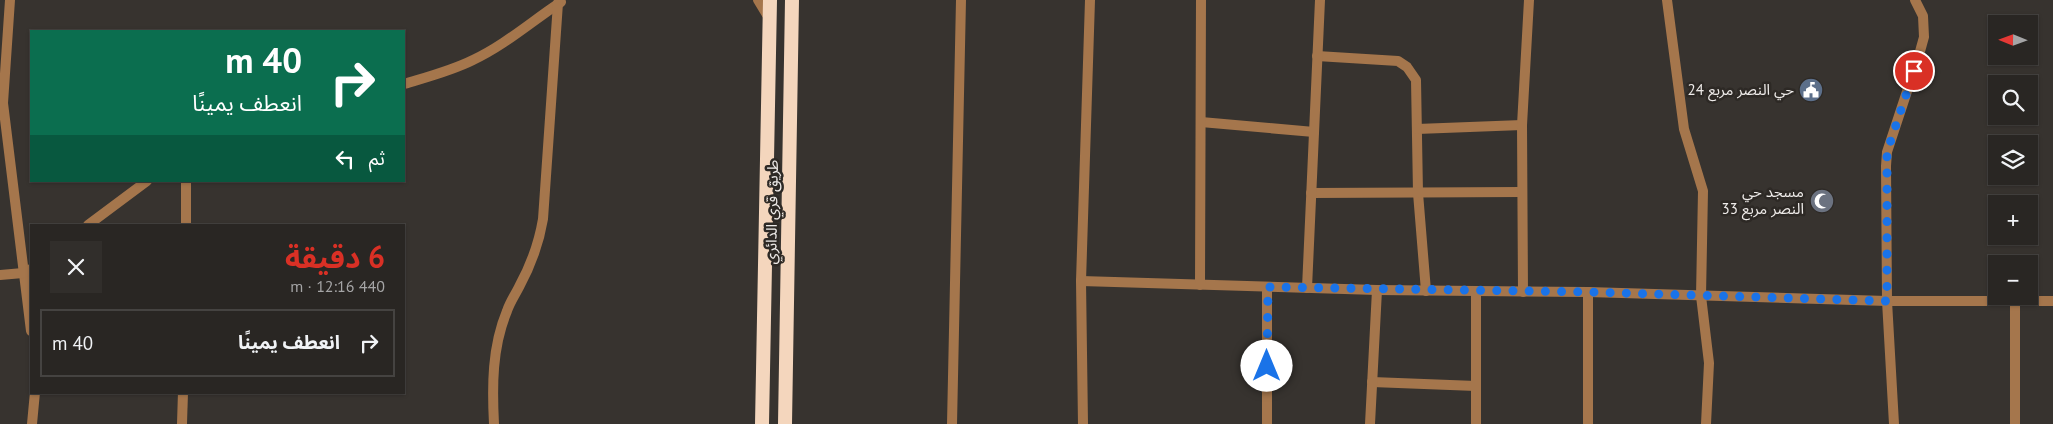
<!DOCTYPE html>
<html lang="ar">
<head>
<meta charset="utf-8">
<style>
  :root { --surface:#292623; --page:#312e2b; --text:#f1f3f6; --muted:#a5a5a6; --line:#454341; --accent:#d93025 }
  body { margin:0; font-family:"PT Sans","Noto Sans Arabic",sans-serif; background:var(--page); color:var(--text); direction:rtl; height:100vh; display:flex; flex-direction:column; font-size:19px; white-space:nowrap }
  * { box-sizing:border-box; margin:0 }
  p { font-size:16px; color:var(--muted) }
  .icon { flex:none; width:28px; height:28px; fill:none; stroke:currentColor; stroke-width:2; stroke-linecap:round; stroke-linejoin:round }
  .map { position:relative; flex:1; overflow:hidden; direction:ltr }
  .drawer { position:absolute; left:30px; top:224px; width:375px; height:170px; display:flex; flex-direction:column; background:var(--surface); border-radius:0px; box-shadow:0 1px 4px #0004,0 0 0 1px var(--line); direction:rtl }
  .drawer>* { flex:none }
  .hud { position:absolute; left:30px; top:30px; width:375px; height:152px; border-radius:0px; box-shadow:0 1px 4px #0004,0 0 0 1px var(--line); direction:rtl; background:#0b6e4f; color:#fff; overflow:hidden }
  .needle { width:32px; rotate:271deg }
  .controls { position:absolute; left:1988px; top:15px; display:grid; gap:10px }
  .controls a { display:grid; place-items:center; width:50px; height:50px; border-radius:0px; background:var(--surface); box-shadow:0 1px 4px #0004,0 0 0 1px var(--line); font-size:25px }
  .pin { position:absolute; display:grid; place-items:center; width:42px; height:42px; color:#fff; margin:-21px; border:2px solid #fff; border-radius:50%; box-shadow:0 1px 5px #0007 }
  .me { position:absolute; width:55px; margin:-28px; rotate:0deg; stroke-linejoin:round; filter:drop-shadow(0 0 4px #0008) }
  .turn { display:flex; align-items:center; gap:18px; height:105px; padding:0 20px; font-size:22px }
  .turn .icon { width:65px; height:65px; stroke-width:2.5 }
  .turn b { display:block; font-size:35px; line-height:42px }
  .then { display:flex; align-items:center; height:48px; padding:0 20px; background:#0003; gap:10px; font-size:19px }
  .round { display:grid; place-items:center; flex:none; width:52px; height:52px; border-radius:0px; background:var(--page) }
  .head { display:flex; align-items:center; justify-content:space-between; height:85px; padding:0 20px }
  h1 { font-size:30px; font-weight:700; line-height:38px; color:var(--accent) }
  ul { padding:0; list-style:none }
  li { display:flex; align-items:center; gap:15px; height:68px; margin:0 10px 8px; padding:0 10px; border:2px solid var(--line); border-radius:0px }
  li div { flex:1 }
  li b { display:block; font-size:19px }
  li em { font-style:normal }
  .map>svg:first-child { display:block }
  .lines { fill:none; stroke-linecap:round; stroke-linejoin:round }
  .minor { stroke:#a5764c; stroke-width:10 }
  .trunk { stroke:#f4d6bd; stroke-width:14 }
  .route { stroke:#1a73e8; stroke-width:9; stroke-dasharray:0 16.2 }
  .labels { text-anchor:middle; stroke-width:5; stroke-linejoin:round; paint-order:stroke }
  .poi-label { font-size:15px; fill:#eeebe9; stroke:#2d2925; text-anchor:end }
  .street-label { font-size:15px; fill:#eeebe9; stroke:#2d2925 }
</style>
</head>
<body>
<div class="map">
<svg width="2053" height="424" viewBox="0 0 2053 424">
  <rect width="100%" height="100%" fill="#37332f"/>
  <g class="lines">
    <g class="minor">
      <polyline points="10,0 3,103 31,331"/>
      <polyline points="758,0 769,18"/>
      <polyline points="1667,0 1684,129 1703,191 1701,296 1709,363 1706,424"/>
      <polyline points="1317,56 1398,61 1407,67 1416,80 1418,193 1426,291"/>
      <path d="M404,84c23,-7 47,-13 69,-24 32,-15 59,-39 88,-58"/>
      <polyline points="1201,122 1314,132"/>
      <polyline points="1417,129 1522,125"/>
      <polyline points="1311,193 1522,192"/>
      <polyline points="88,225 147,181"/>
      <polyline points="186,225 186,181"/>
      <polyline points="0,275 23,273 31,269"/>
      <polyline points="1081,281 1377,290 1588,292 1887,301 2053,301"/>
      <polyline points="1200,285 1201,0"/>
      <polyline points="1307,288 1320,0"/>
      <polyline points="1523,292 1522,125 1529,0"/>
      <polyline points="1372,382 1476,386"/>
      <polyline points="32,424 35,392"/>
      <polyline points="182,424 183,392"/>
      <path d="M494,424c-2,-38 -2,-77 13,-113 3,-9 8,-16 12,-24 12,-22 20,-44 24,-68l15,-216"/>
      <polyline points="952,424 961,0"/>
      <polyline points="1083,424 1081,281 1090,0"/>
      <polyline points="1267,424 1267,287"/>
      <polyline points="1370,424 1377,290"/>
      <polyline points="1476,424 1476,291"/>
      <polyline points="1588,424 1588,292"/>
      <polyline points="1894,424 1887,301 1886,166 1887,152 1919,55 1924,37 1923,16 1915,0"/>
      <polyline points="2015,424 2015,300"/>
    </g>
    <g class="trunk">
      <polyline points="762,424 770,0"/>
      <polyline points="785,424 792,0"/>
    </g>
  </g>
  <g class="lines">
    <polyline class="route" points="1267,366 1268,287 1588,292 1887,301 1887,152 1914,71"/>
  </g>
  <defs>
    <g id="civic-disc" transform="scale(1.25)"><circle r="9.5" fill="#5c6f8a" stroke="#2d2925"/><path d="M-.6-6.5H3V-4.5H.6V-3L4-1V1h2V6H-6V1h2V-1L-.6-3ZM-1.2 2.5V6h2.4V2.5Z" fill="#fff"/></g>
    <g id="mosque-disc" transform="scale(1.25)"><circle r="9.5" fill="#6b7280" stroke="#2d2925"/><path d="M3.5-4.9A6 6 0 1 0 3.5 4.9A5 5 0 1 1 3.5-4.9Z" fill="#fff"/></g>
  </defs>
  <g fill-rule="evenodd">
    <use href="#civic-disc" x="1811" y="90"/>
    <use href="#mosque-disc" x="1822" y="201"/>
  </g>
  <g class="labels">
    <g class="poi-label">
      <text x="1794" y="95">حي النصر مربع 24</text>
      <text x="1804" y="197">مسجد حي<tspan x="1804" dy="17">النصر مربع 33</tspan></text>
    </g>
    <g class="street-label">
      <text transform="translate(772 212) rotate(-89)" y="5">طريق قري الدائري</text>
    </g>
  </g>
</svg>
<div class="controls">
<a><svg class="needle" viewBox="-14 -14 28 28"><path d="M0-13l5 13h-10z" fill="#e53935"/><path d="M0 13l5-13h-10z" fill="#a5a5a6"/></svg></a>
<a><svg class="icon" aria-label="search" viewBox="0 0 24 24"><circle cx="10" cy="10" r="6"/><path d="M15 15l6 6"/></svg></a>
<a><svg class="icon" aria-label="layers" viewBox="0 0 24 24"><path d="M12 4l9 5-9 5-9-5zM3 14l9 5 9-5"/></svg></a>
<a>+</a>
<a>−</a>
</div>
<div class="pin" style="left:1914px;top:71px;background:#d93025"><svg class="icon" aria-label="arrive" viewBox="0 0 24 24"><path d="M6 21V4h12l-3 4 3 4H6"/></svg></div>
<svg class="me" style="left:1267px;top:366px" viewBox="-20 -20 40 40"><circle r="19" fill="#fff"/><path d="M0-13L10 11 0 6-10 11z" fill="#1a73e8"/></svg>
<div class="hud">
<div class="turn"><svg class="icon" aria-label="right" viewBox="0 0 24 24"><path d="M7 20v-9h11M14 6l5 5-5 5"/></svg><div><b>40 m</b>انعطف يمينًا</div></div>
<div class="then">ثم<svg class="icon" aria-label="left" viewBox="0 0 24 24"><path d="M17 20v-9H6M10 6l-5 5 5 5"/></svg></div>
</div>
<section class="drawer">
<div class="head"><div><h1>6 دقيقة</h1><p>440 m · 12:16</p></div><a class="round"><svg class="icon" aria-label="close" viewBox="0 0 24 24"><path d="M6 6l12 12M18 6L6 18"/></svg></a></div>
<ul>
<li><svg class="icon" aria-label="right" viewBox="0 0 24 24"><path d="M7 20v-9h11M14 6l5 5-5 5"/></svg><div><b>انعطف يمينًا</b></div><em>40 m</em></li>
</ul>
</section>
</div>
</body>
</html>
